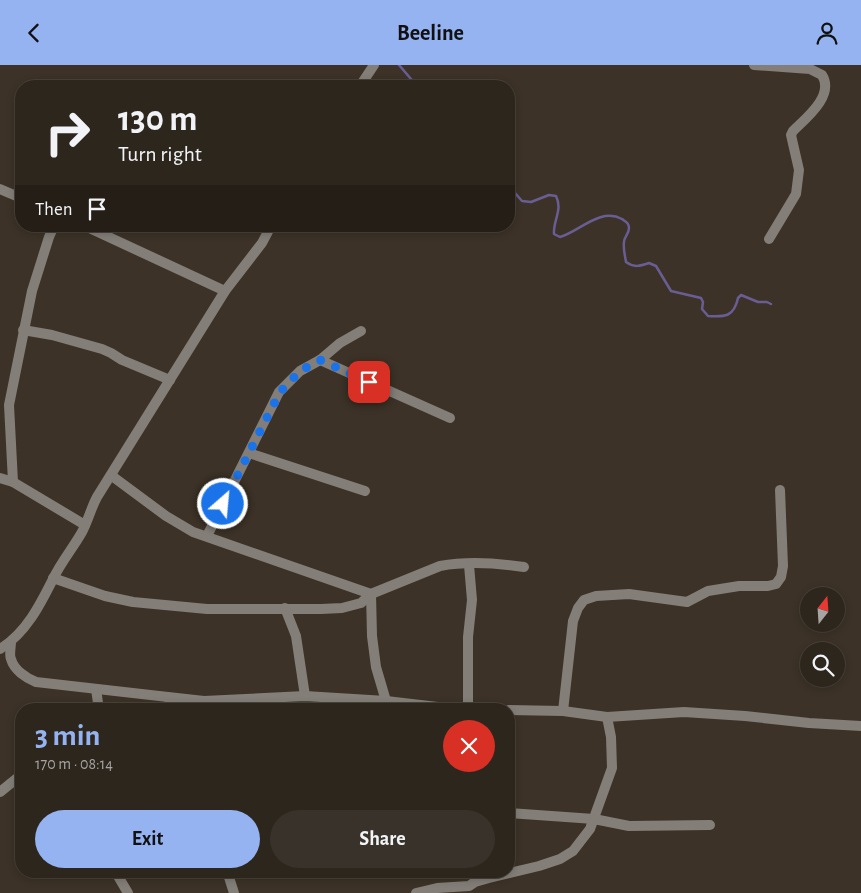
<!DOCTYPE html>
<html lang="en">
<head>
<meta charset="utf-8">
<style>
  :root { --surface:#2d261d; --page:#39322a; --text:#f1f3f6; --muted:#a7a5a4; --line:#48433b; --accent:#95b2f1 }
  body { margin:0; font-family:"Alegreya Sans",sans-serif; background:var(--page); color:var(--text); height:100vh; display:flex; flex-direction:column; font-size:19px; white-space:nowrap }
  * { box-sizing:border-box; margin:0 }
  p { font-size:16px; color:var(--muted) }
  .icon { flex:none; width:28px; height:28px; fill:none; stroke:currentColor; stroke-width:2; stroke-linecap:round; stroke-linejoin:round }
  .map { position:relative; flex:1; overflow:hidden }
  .drawer { position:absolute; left:15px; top:638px; width:500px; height:175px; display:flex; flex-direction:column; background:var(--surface); border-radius:20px; box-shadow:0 2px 8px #0003,0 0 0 1px var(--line) }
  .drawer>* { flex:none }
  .top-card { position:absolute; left:15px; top:15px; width:500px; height:152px; border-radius:20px; box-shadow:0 2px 8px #0003,0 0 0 1px var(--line); background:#2d261d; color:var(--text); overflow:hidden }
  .needle { width:32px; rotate:17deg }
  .fabs { position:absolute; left:800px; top:522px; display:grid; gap:10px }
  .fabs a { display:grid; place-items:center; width:45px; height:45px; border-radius:50%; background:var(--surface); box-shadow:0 2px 8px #0003,0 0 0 1px var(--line); font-size:25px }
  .pin { position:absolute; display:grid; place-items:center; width:42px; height:42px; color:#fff; margin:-21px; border-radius:10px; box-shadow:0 2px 8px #0006 }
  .me { position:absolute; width:55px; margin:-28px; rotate:27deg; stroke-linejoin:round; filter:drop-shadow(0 0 4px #0008) }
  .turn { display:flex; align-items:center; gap:18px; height:105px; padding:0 20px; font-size:22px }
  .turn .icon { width:65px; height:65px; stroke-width:2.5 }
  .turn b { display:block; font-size:35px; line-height:42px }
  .then { display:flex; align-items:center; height:48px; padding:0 20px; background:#0003; gap:10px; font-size:19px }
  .round { display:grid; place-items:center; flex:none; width:52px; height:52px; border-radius:26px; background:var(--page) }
  .summary { display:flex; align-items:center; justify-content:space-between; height:85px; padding:0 20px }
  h1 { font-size:30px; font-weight:700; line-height:38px; color:var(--accent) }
  .cta { display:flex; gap:10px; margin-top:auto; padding:10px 20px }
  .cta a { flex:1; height:58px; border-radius:30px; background:var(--accent); color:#111; font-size:20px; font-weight:700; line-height:58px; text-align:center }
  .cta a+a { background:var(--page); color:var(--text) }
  header { display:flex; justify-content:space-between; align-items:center; height:65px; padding:0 20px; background:var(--accent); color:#111; font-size:22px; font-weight:700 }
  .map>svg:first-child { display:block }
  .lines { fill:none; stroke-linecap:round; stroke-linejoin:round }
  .stream { stroke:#695e93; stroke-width:2.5 }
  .street { stroke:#837e78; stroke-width:10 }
  .route { stroke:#1a73e8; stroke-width:9; stroke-dasharray:0 16.2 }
</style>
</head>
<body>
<header><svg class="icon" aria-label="back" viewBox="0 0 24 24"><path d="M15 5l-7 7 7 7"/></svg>Beeline<svg class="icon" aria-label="person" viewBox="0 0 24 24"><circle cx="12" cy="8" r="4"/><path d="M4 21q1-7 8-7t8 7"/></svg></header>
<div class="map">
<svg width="861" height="828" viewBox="0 0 861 828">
  <rect width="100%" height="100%" fill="#3c3227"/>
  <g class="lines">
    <g class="stream">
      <polyline points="399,0 417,21"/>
      <path d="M509,121l13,15 9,1 18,-7 7,1c7,14 -3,24 -2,38l6,3c19,-5 40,-30 62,-18 4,3 7,4 7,9 0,6 -5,9 -5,14 -1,6 1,14 2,20 8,6 14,4 23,1l7,3 15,25 30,7 2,4 -1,7 6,7c17,1 26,1 30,-18l3,-3 17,7h9l4,2"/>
    </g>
    <g class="street">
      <path d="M754,0l56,4 12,6c13,21 -17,44 -29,56l-2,4 8,35 -3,24 -27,45"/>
      <polyline points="360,21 374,0"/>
      <polyline points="0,124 21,133"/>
      <polyline points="85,161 225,226"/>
      <polyline points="23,265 52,270 102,284 111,288 122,295 170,315"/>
      <polyline points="320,295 450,353"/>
      <polyline points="249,388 365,426"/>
      <polyline points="112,411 166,451 193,467 371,529 372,571 376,602 386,636"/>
      <polyline points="0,413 13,417 85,460"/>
      <polyline points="13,417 9,340 32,226 49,172 54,161"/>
      <polyline points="207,471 279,327 300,306 320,295 340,278 361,266"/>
      <path d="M53,513l52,18 28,6 74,7h114l21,-1 19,-5 10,-9 69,-28c27,-5 57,-3 84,1"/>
      <polyline points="285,543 296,571 305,631"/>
      <path d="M11,577c0,5 -2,13 0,17 3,11 15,19 25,23l132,15 5,12"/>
      <path d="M0,584c26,-16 40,-44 53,-70 8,-17 20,-31 29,-47 6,-11 9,-24 15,-35l128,-206 37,-48 9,-17"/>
      <polyline points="96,624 98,638 96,644"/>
      <polyline points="168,632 204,636 305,631 386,636 455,644"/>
      <polyline points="468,644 468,572 472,535 469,500"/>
      <polyline points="509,645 563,646 607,652 684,647 745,651 809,658 861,661"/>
      <polyline points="563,646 573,556 578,543 584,535 596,531 629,529 687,537 708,526 739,521 768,521 776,519 781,512 783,501 780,425"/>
      <polyline points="0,727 21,710"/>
      <polyline points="509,748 594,754 629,761 710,760"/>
      <polyline points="115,806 128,828"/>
      <polyline points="227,806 234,828"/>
      <polyline points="416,828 437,823 469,821 475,817 489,813 539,801 560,794 573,786 590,764 612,703 611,672 607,652"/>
    </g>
  </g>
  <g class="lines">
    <polyline class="route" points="223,439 280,327 300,306 320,295 369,317"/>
  </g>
</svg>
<div class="fabs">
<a><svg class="needle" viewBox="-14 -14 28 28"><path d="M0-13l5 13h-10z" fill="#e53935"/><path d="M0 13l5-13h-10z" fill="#a7a5a4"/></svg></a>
<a><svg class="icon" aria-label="search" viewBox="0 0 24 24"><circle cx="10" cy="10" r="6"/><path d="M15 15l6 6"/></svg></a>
</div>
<div class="pin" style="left:369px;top:317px;background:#d93025"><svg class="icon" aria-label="arrive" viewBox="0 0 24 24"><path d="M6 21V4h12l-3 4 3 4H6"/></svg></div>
<svg class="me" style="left:223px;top:439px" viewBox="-20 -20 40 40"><circle r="17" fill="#1a73e8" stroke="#fff" stroke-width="3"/><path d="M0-11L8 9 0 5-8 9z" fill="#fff"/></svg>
<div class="top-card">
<div class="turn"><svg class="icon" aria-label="right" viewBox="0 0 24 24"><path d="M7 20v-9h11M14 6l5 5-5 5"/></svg><div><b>130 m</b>Turn right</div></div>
<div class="then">Then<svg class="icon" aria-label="arrive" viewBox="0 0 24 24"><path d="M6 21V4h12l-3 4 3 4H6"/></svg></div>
</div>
<section class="drawer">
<div class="summary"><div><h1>3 min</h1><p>170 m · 08:14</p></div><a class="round" style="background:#d93025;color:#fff"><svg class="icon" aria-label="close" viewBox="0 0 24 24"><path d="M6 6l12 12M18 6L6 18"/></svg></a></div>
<div class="cta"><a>Exit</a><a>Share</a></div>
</section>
</div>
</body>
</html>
